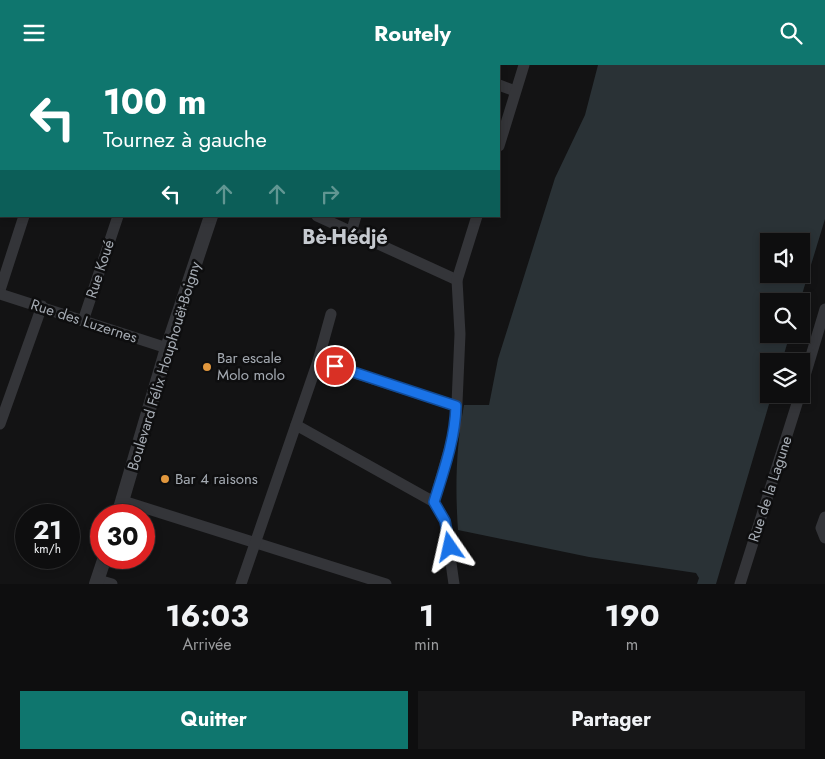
<!DOCTYPE html>
<html lang="fr">
<head>
<meta charset="utf-8">
<style>
  :root { --surface:#0e0e0f; --page:#171718; --text:#f1f3f6; --muted:#9b9c9e; --line:#2e2e2f; --accent:#0f766e }
  body { margin:0; font-family:Jost,sans-serif; background:var(--page); color:var(--text); height:100vh; display:flex; flex-direction:column; font-size:19px; white-space:nowrap }
  * { box-sizing:border-box; margin:0 }
  p { font-size:16px; color:var(--muted) }
  .icon { flex:none; width:28px; height:28px; fill:none; stroke:currentColor; stroke-width:2; stroke-linecap:round; stroke-linejoin:round }
  .map { position:relative; height:519px; overflow:hidden }
  .sheet { display:flex; flex-direction:column; background:var(--surface); flex:1 }
  .sheet>* { flex:none }
  .guide { position:absolute; left:0px; top:0px; width:500px; height:152px; box-shadow:0 2px 8px #0003,0 0 0 1px var(--line); background:#0f766e; color:#fff; overflow:hidden }
  .fabs { position:absolute; left:760px; top:168px; display:grid; gap:10px }
  .fabs a { display:grid; place-items:center; width:50px; height:50px; border-radius:0px; background:var(--surface); box-shadow:0 2px 8px #0003,0 0 0 1px var(--line); font-size:25px }
  .speed { position:absolute; left:15px; top:439px; display:flex; gap:10px; font-size:25px; font-weight:700; text-align:center }
  .speed>* { display:grid; place-content:center; width:65px; height:65px; border-radius:50%; background:var(--surface); box-shadow:0 2px 8px #0003,0 0 0 1px var(--line); line-height:1 }
  .speed small { font-size:12px; font-weight:400 }
  .speed .limit { border:8px solid #d22; background:#fff; color:#111 }
  .pin { position:absolute; display:grid; place-items:center; width:42px; height:42px; color:#fff; margin:-21px; border:2px solid #fff; border-radius:50%; box-shadow:0 1px 5px #0007 }
  .me { position:absolute; width:55px; margin:-28px; rotate:349deg; stroke-linejoin:round; filter:drop-shadow(0 0 4px #0008) }
  .turn { display:flex; align-items:center; gap:18px; height:105px; padding:0 20px; font-size:22px }
  .turn .icon { width:65px; height:65px; stroke-width:2.5 }
  .turn b { display:block; font-size:35px; line-height:42px }
  .lanes { display:flex; align-items:center; height:48px; padding:0 20px; background:#0003; justify-content:center; gap:25px; direction:ltr }
  .lanes .off { opacity:.35 }
  .eta { display:flex; justify-content:space-evenly; align-items:center; height:85px; text-align:center }
  .eta b { font-size:30px; font-weight:700; line-height:35px }
  .primary-button { display:flex; gap:10px; margin-top:auto; padding:10px 20px }
  .primary-button a { flex:1; height:58px; border-radius:0px; background:var(--accent); color:#fff; font-size:20px; font-weight:700; line-height:58px; text-align:center }
  .primary-button a+a { background:var(--page); color:var(--text) }
  header { display:flex; justify-content:space-between; align-items:center; height:65px; padding:0 20px; background:var(--accent); color:#fff; font-size:22px; font-weight:700 }
  .map>svg:first-child { display:block }
  .water { fill:#2a3236; fill-rule:evenodd }
  .lines { fill:none; stroke-linecap:round; stroke-linejoin:round }
  .minor { stroke:#343539; stroke-width:11 }
  .tertiary { stroke:#343539; stroke-width:14 }
  .route-casing { stroke:#114b97; stroke-width:12 }
  .route { stroke:#1a73e8; stroke-width:9 }
  .poi-dot { fill:#e1973d; stroke:#0e0e0f; stroke-width:2 }
  .labels { text-anchor:middle; stroke-width:5; stroke-linejoin:round; paint-order:stroke }
  .street-label { font-size:15px; fill:#a5abb3; stroke:#0e0e0f }
  .poi-label { font-size:15px; fill:#a5abb3; stroke:#0e0e0f; text-anchor:start }
  .district-label { font-size:20px; font-weight:bold; fill:#c6cad0; stroke:#0e0e0f }
</style>
</head>
<body>
<header><svg class="icon" aria-label="menu" viewBox="0 0 24 24"><path d="M4 6h16M4 12h16M4 18h16"/></svg>Routely<svg class="icon" aria-label="search" viewBox="0 0 24 24"><circle cx="10" cy="10" r="6"/><path d="M15 15l6 6"/></svg></header>
<div class="map">
<svg width="825" height="519" viewBox="0 0 825 519">
  <rect width="100%" height="100%" fill="#131314"/>
  <path class="water" d="M598,0h227v154l-25,82h-31v33h21l-8,27h-13v33h3l-56,190h-19l2,-6 -3,-5 -107,-16 -131,-27c-3,-43 -2,-83 6,-125h25l9,-46 57,-181 30,-63zM769,176h32v33h-32z"/>
  <g class="lines">
    <g class="minor">
      <polyline points="446,0 449,1"/>
      <polyline points="72,1 73,0"/>
      <polyline points="166,1 167,0"/>
      <polyline points="407,1 407,0"/>
      <polyline points="499,20 515,26"/>
      <polyline points="0,24 1,24"/>
      <polyline points="499,81 524,0"/>
      <polyline points="317,151 457,215"/>
      <polyline points="351,168 356,151"/>
      <polyline points="0,225 24,151"/>
      <polyline points="0,229 167,283"/>
      <polyline points="83,256 118,151"/>
      <polyline points="318,296 456,341"/>
      <polyline points="801,324 825,244"/>
      <polyline points="0,359 42,241"/>
      <polyline points="296,360 434,437"/>
      <polyline points="123,436 386,519"/>
      <polyline points="825,452 821,463 825,473"/>
      <polyline points="98,515 112,519"/>
      <polyline points="241,519 318,296 331,249"/>
      <polyline points="454,519 445,456 434,437 456,361 460,269 457,215 477,151"/>
      <polyline points="740,519 800,329"/>
    </g>
    <g class="tertiary">
      <polyline points="258,1 259,0"/>
      <polyline points="118,450 167,283 211,151"/>
      <polyline points="96,519 105,492"/>
    </g>
  </g>
  <g class="lines">
    <g class="route-casing">
      <path id="route" d="M335,301l121,40c-1,33 -12,64 -22,96l11,19 5,26"/>
    </g>
    <use href="#route" class="route"/>
  </g>
  <g class="poi-dot">
    <circle cx="207" cy="302" r="5"/>
    <circle cx="165" cy="414" r="5"/>
  </g>
  <g class="labels">
    <g class="street-label">
      <text transform="translate(100 204) rotate(-72)" y="5">Rue Koué</text>
      <text transform="translate(84 256) rotate(18)" y="5">Rue des Luzernes</text>
      <text transform="translate(164 301) rotate(-73)" y="5">Boulevard Félix Houphouët-Boigny</text>
      <text transform="translate(770 424) rotate(-72)" y="5">Rue de la Lagune</text>
    </g>
    <g class="poi-label">
      <text x="217" y="298">Bar escale<tspan x="217" dy="17">Molo molo</tspan></text>
      <text x="175" y="419">Bar 4 raisons</text>
    </g>
    <g class="district-label">
      <text x="345" y="179">Bè-Hédjé</text>
    </g>
  </g>
</svg>
<div class="fabs">
<a><svg class="icon" aria-label="sound" viewBox="0 0 24 24"><path d="M4 9h4l5-4v14l-5-4H4zM17 9q2 3 0 6"/></svg></a>
<a><svg class="icon" aria-label="search" viewBox="0 0 24 24"><circle cx="10" cy="10" r="6"/><path d="M15 15l6 6"/></svg></a>
<a><svg class="icon" aria-label="layers" viewBox="0 0 24 24"><path d="M12 4l9 5-9 5-9-5zM3 14l9 5 9-5"/></svg></a>
</div>
<div class="speed"><div>21<small>km/h</small></div><div class="limit">30</div></div>
<div class="pin" style="left:335px;top:301px;background:#d93025"><svg class="icon" aria-label="arrive" viewBox="0 0 24 24"><path d="M6 21V4h12l-3 4 3 4H6"/></svg></div>
<svg class="me" style="left:450px;top:482px" viewBox="-20 -20 40 40"><path d="M0-17L14 15 0 8-14 15z" fill="#1a73e8" stroke="#fff" stroke-width="4"/></svg>
<div class="guide">
<div class="turn"><svg class="icon" aria-label="left" viewBox="0 0 24 24"><path d="M17 20v-9H6M10 6l-5 5 5 5"/></svg><div><b>100 m</b>Tournez à gauche</div></div>
<div class="lanes"><svg class="icon" aria-label="left" viewBox="0 0 24 24"><path d="M17 20v-9H6M10 6l-5 5 5 5"/></svg><svg class="icon off" aria-label="ahead" viewBox="0 0 24 24"><path d="M12 20V5M6 11l6-6 6 6"/></svg><svg class="icon off" aria-label="ahead" viewBox="0 0 24 24"><path d="M12 20V5M6 11l6-6 6 6"/></svg><svg class="icon off" aria-label="right" viewBox="0 0 24 24"><path d="M7 20v-9h11M14 6l5 5-5 5"/></svg></div>
</div>
</div>
<section class="sheet">
<div class="eta">
<div><b>16:03</b><p>Arrivée</p></div>
<div><b>1</b><p>min</p></div>
<div><b>190</b><p>m</p></div>
</div>
<div class="primary-button"><a>Quitter</a><a>Partager</a></div>
</section>
</body>
</html>
